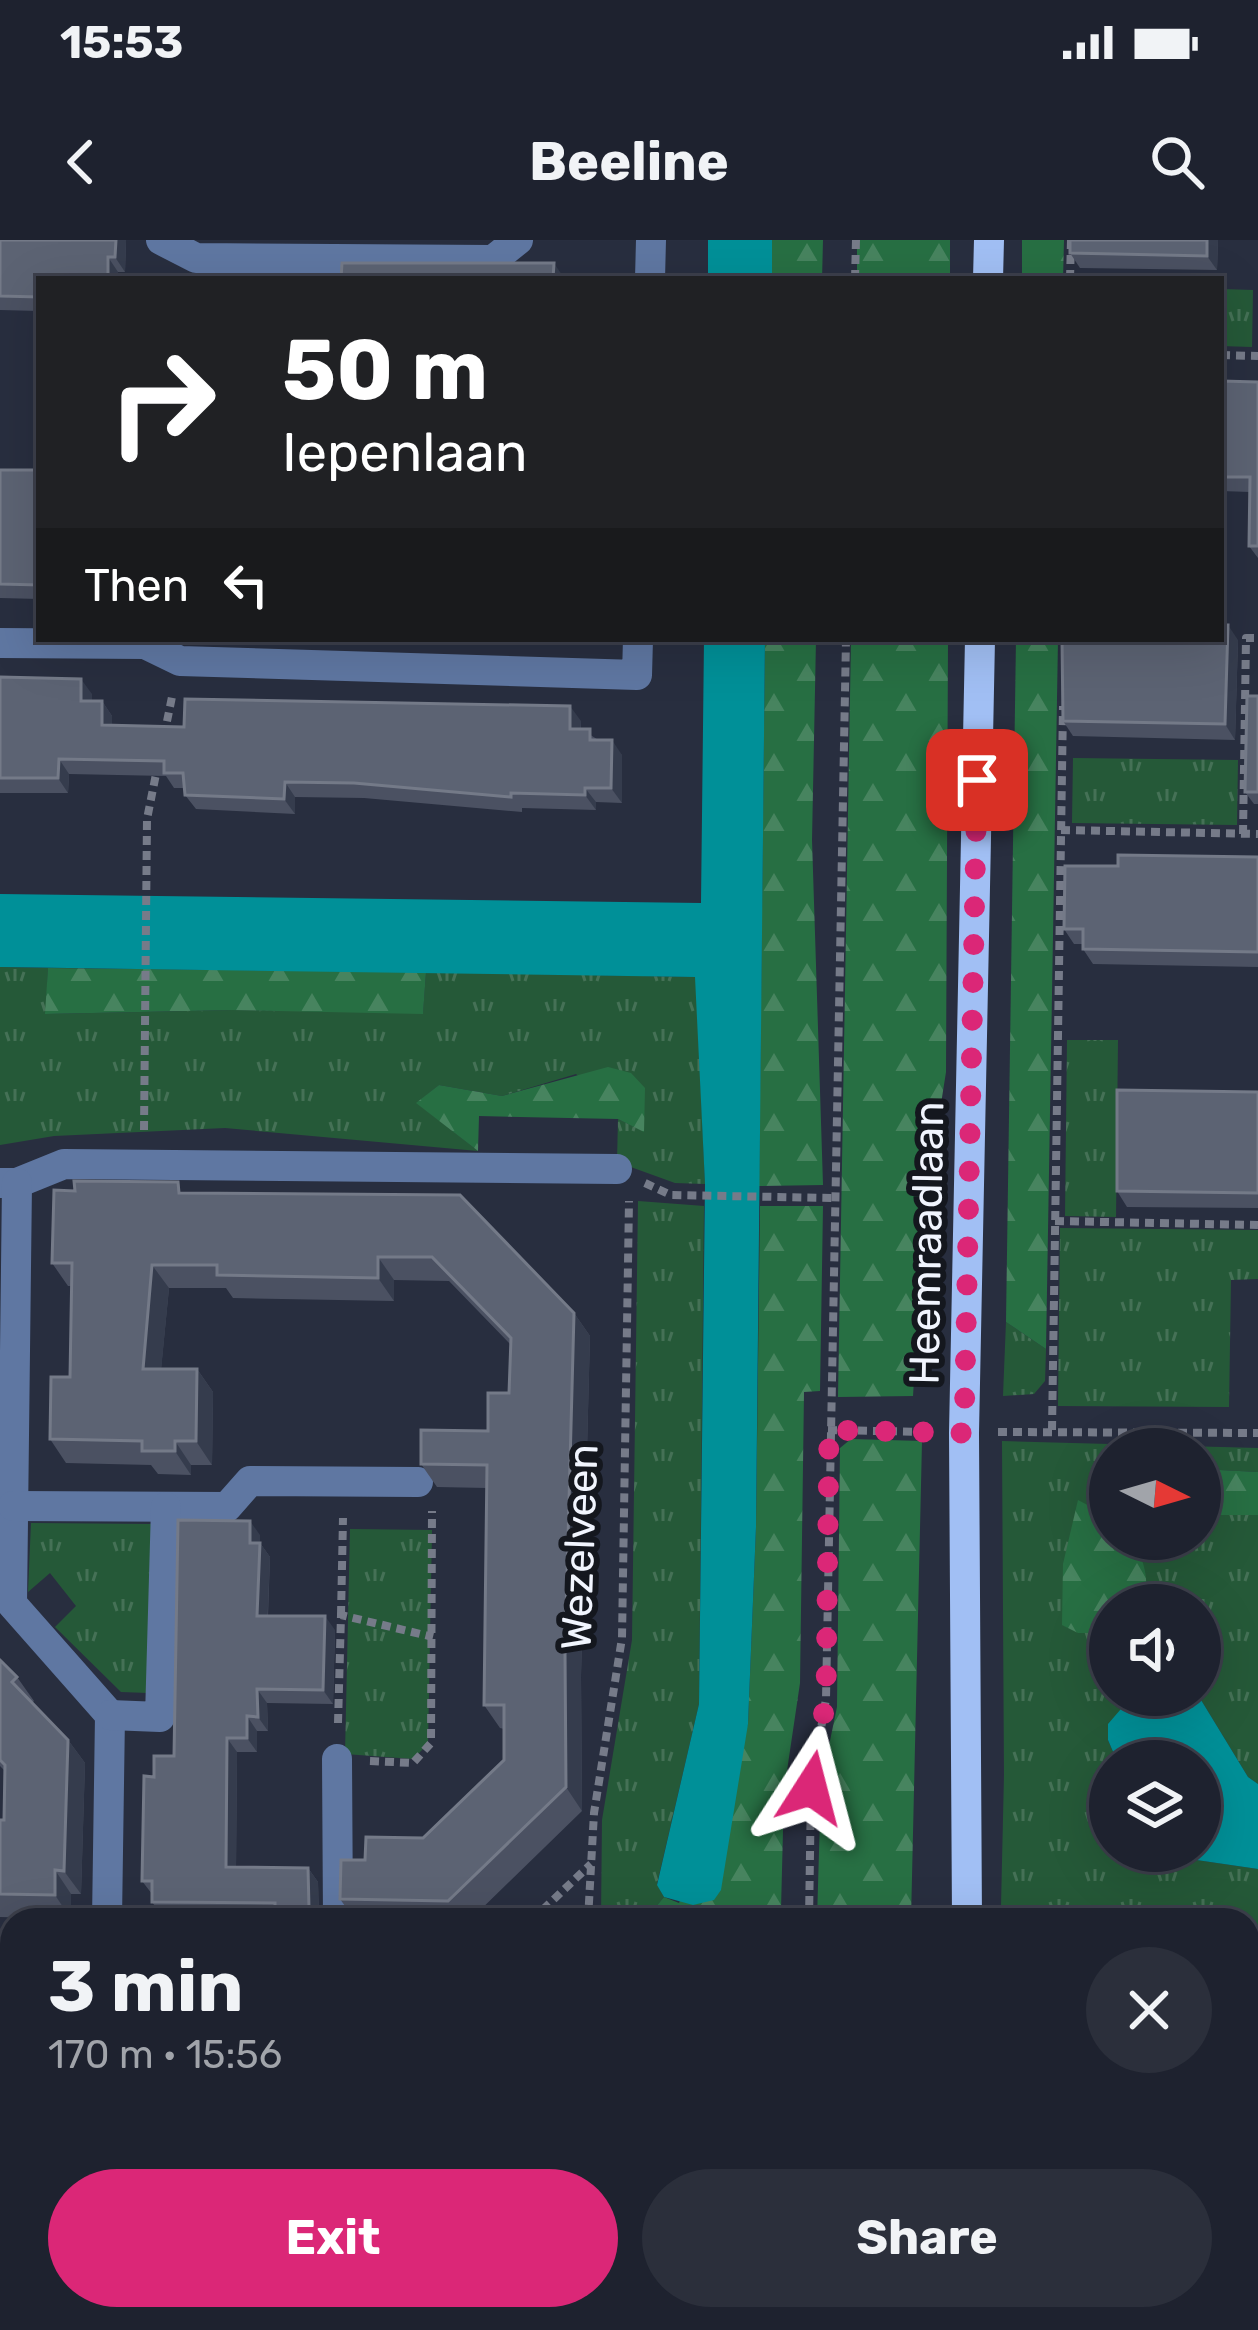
<!DOCTYPE html>
<html lang="en">
<head>
<meta charset="utf-8">
<style>
  :root { --surface:#1e222f; --page:#2b2f3b; --text:#f1f3f6; --muted:#a1a4aa; --line:#3c3f4b; --accent:#db2777 }
  body { margin:0; font-family:Rubik,sans-serif; background:var(--page); color:var(--text); height:100vh; display:flex; flex-direction:column; font-size:45px; white-space:nowrap }
  * { box-sizing:border-box; margin:0 }
  p { font-size:39px; color:var(--muted) }
  .icon { flex:none; width:66px; height:66px; fill:none; stroke:currentColor; stroke-width:2; stroke-linecap:round; stroke-linejoin:round }
  .map { position:relative; flex:1; overflow:hidden }
  .side { position:absolute; left:0px; top:1668px; width:1260px; height:423px; display:flex; flex-direction:column; background:var(--surface); border-radius:36px 36px 0 0; box-shadow:0 12px 48px #0002,0 0 0 3px var(--line) }
  .side>* { flex:none }
  .banner { position:absolute; left:36px; top:36px; width:1188px; height:366px; border-radius:0px; box-shadow:0 12px 48px #0002,0 0 0 3px var(--line); background:#202124; color:#fff; overflow:hidden }
  .needle { width:78px; rotate:95deg }
  .controls { position:absolute; left:1089px; top:1188px; display:grid; gap:24px }
  .controls a { display:grid; place-items:center; width:132px; height:132px; border-radius:50%; background:var(--surface); box-shadow:0 12px 48px #0002,0 0 0 3px var(--line); font-size:60px }
  .pin { position:absolute; display:grid; place-items:center; width:102px; height:102px; color:#fff; margin:-51px; border-radius:24px; box-shadow:0 6px 18px #0006 }
  .me { position:absolute; width:132px; margin:-66px; rotate:9deg; stroke-linejoin:round; filter:drop-shadow(0 0 9px #0008) }
  .turn { display:flex; align-items:center; gap:42px; height:252px; padding:0 48px; font-size:54px }
  .turn .icon { width:156px; height:156px; stroke-width:2.5 }
  .turn b { display:block; font-size:84px; line-height:102px }
  .then { display:flex; align-items:center; height:114px; padding:0 48px; background:#0003; gap:24px; font-size:45px }
  .round { display:grid; place-items:center; flex:none; width:126px; height:126px; border-radius:63px; background:var(--page) }
  .head { display:flex; align-items:center; justify-content:space-between; height:204px; padding:0 48px }
  h1 { font-size:72px; font-weight:700; line-height:90px }
  .action { display:flex; gap:24px; margin-top:auto; padding:24px 48px }
  .action a { flex:1; height:138px; border-radius:72px; background:var(--accent); color:#fff; font-size:48px; font-weight:700; line-height:138px; text-align:center }
  .action a+a { background:var(--page); color:var(--text) }
  .status { display:flex; justify-content:space-between; align-items:center; height:84px; padding:0 60px; background:var(--surface); direction:ltr }
  .status svg { height:33px; fill:currentColor }
  header { display:flex; justify-content:space-between; align-items:center; height:156px; padding:0 48px; background:var(--surface); font-size:54px; font-weight:700 }
  .map>svg:first-child { display:block }
  .grass { fill:url(#grass-tufts) }
  .forest { fill:url(#forest-firs) }
  .water { fill:#009098 }
  .lines { fill:none; stroke-linecap:round; stroke-linejoin:round }
  .path { stroke:#767b89; stroke-width:8; stroke-dasharray:9 6; stroke-linecap:butt }
  .minor { stroke:#5f77a2; stroke-width:30 }
  .major { stroke:#a1bff4; stroke-width:30 }
  .wall { fill:#4b5162 }
  .shaded-wall { fill:#353c4d }
  .building { fill:#5c6373; stroke:#747a88; stroke-width:3 }
  .route { stroke:#db2777; stroke-width:21; stroke-dasharray:0 37.8 }
  .labels { text-anchor:middle; stroke-width:12; stroke-linejoin:round; paint-order:stroke }
  .street-label { font-size:42px; fill:#f1f5fe; stroke:#14171e }
</style>
</head>
<body>
<div class="status"><b>15:53</b><svg viewBox="0 0 49 12"><path d="M0 12V9h3v3zM5 12V6h3v6zM10 12V3h3v9zM15 12V0h3v12zM26 1h20v11H26zM47 4h2v5h-2z"/></svg></div>
<header><svg class="icon" aria-label="back" viewBox="0 0 24 24"><path d="M15 5l-7 7 7 7"/></svg>Beeline<svg class="icon" aria-label="search" viewBox="0 0 24 24"><circle cx="10" cy="10" r="6"/><path d="M15 15l6 6"/></svg></header>
<div class="map">
<svg width="1258" height="2090" viewBox="0 0 1258 2090">
  <defs>
    <pattern id="grass-tufts" width="24" height="20" patternUnits="userSpaceOnUse" patternTransform="scale(3)"><rect width="24" height="20" fill="#255938"/><path d="M3 7l-1-3M5 7V3M7 7l1-3M15 17l-1-3M17 17v-4M19 17l1-3" fill="none" stroke="#457156"/></pattern>
    <pattern id="forest-firs" width="22" height="20" patternUnits="userSpaceOnUse" patternTransform="scale(3)"><rect width="22" height="20" fill="#276f43"/><path d="M5 1l3.5 6h-7zM16 11l3.5 6h-7z" fill="#47845f"/></pattern>
  </defs>
  <rect width="100%" height="100%" fill="#282e3f"/>
  <g class="grass">
    <polygon points="1221,49 1253,50 1252,107 1221,106"/>
    <polygon points="1073,518 1238,520 1237,585 1072,583"/>
    <polygon points="0,727 48,728 46,774 233,770 423,773 426,732 696,737 705,944 675,943 617,922 618,879 643,891 576,834 502,856 439,845 417,863 478,911 225,888 54,896 0,905"/>
    <polygon points="1067,800 1118,800 1116,977 1065,976"/>
    <polygon points="638,961 704,966 699,1464 657,1644 664,1657 645,1680 601,1680 602,1580 632,1400"/>
    <polygon points="1060,988 1258,990 1258,1039 1231,1040 1229,1167 1058,1166"/>
    <polygon points="1006,1082 1046,1109 1045,1141 1034,1154 1003,1156"/>
    <polygon points="1002,1201 1258,1208 1258,1232 1200,1229 1200,1209 1110,1209 1110,1277 1103,1270 1078,1393 1110,1393 1110,1455 1133,1455 1124,1462 1108,1500 1117,1521 1110,1521 1110,1611 1166,1611 1169,1616 1258,1629 1258,1743 1248,1744 1248,1680 1011,1680 1001,1667 1004,1535"/>
    <polygon points="1200,1275 1258,1275 1258,1544 1248,1537 1198,1455 1200,1365 1142,1365 1146,1358 1135,1308 1149,1299 1200,1299"/>
    <polygon points="31,1283 151,1284 149,1453 121,1452 55,1387 76,1366 50,1333 28,1352"/>
    <polygon points="350,1289 432,1290 428,1504 413,1519 345,1514"/>
    <polygon points="1258,1913 1258,2090 1192,2090 1189,2079 1248,2079 1248,1914"/>
    <polygon points="239,2079 668,2079 660,2090 278,2090 239,2089"/>
  </g>
  <g class="forest">
    <polygon points="772,0 823,0 822,39 772,39"/>
    <rect x="857" y="0" width="93" height="39"/>
    <polygon points="1022,0 1064,0 1063,39 1022,39"/>
    <polygon points="765,399 816,399 812,600 823,945 759,946"/>
    <polygon points="851,399 948,399 946,832 924,972 913,1156 838,1157"/>
    <polygon points="1016,399 1058,399 1046,1109 1006,1082"/>
    <polygon points="48,728 426,732 423,774 233,770 45,774"/>
    <polygon points="608,827 631,833 645,848 644,892 618,879 479,876 478,911 416,863 439,845 502,856"/>
    <polygon points="760,966 823,966 820,1151 804,1152 800,1443 784,1551 781,1669 759,1680 645,1680 664,1657 679,1663 748,1484 756,1287"/>
    <polygon points="851,1199 922,1201 911,1680 817,1680 821,1544 837,1467 840,1208"/>
    <polygon points="1200,1229 1258,1232 1258,1275 1200,1275"/>
    <path d="M1078,1260l32,17v22h39l-13,9c10,16 14,39 6,57h-32v28h-32l-16,-8 1,-61z"/>
    <polygon points="867,2079 1144,2079 1147,2090 876,2090"/>
  </g>
  <g class="water">
    <rect x="708" y="0" width="64" height="39"/>
    <polygon points="704,399 765,399 756,1287 748,1484 721,1650 714,1660 693,1665 664,1657 657,1645 699,1464 705,944 695,737 0,727 0,654 701,663"/>
    <polygon points="1133,1455 1198,1455 1248,1537 1258,1544 1258,1629 1169,1616 1166,1611 1200,1611 1200,1521 1117,1521 1108,1500 1108,1484"/>
  </g>
  <g class="lines">
    <g class="path">
      <polyline points="855,39 856,0"/>
      <polyline points="1070,39 1071,0"/>
      <polyline points="1221,115 1258,116"/>
      <polyline points="164,496 173,452"/>
      <polyline points="1061,590 1258,594"/>
      <polyline points="1243,594 1246,398 1258,398"/>
      <polyline points="144,890 147,579 157,529"/>
      <polyline points="645,943 671,955 833,958"/>
      <polyline points="1055,981 1258,985"/>
      <polyline points="828,1190 929,1192"/>
      <polyline points="1052,1190 1063,466"/>
      <polyline points="998,1192 1258,1193"/>
      <polyline points="341,1375 343,1278"/>
      <polyline points="338,1483 341,1375 433,1397"/>
      <polyline points="370,1521 413,1523 431,1503 432,1271"/>
      <polyline points="532,1680 591,1624"/>
      <polyline points="588,1680 594,1573 622,1398 629,961"/>
      <polyline points="809,1680 811,1548 826,1459 846,399"/>
      <polyline points="1248,1902 1258,1901"/>
      <polyline points="860,2079 870,2090"/>
      <polyline points="59,2090 59,2079"/>
      <polyline points="795,2090 796,2079"/>
    </g>
    <g class="minor">
      <polyline points="161,0 196,18 493,20 518,0"/>
      <polyline points="650,39 651,0"/>
      <polyline points="0,403 145,404 180,421 637,435 638,399"/>
      <polyline points="0,943 17,943 64,924 617,929"/>
      <polyline points="17,943 12,1364 110,1475 107,1680"/>
      <polyline points="13,1266 227,1267 250,1241 418,1242"/>
      <polyline points="110,1475 160,1477 166,1267"/>
      <polyline points="337,1519 338,1680"/>
      <polyline points="0,1712 12,1712"/>
      <polyline points="0,1776 12,1776"/>
      <polyline points="0,1820 12,1820"/>
    </g>
    <g class="major">
      <polyline points="988,39 989,0"/>
      <polyline points="967,1680 964,1193 980,399"/>
      <polyline points="1248,1775 1258,1775"/>
      <polyline points="1248,1831 1258,1829"/>
    </g>
  </g>
  <g class="wall">
    <polygon points="0,0 126,0 125,32 118,32 118,39 39,39 39,71 0,70"/>
    <polygon points="1070,0 1218,0 1217,30 1080,28 1070,13"/>
    <polygon points="1221,141 1258,142 1258,318 1249,306 1250,252 1221,251"/>
    <polygon points="0,230 39,230 39,359 0,358"/>
    <polygon points="1238,400 1235,500 1073,496 1063,481"/>
    <polygon points="0,437 92,454 92,461 102,461 112,476 112,486 184,487 581,481 581,489 622,515 622,563 596,562 596,570 522,568 522,572 364,558 295,557 295,574 196,569 185,555 185,548 174,548 166,536 69,534 68,553 0,553"/>
    <polygon points="1258,456 1258,564 1254,564 1245,552"/>
    <polygon points="1258,617 1258,727 1093,724 1083,709 1083,704 1074,704 1064,689 1118,626"/>
    <polygon points="1258,852 1258,968 1127,967 1117,951"/>
    <polygon points="186,953 460,955 574,1073 590,1096 581,1436 582,1571 470,1680 355,1680 340,1659 365,1620 423,1598 504,1520 504,1489 500,1488 484,1465 487,1248 437,1247 421,1224 488,1191 509,1153 510,1104 449,1041 394,1040 394,1061 233,1058 226,1048 169,1048 161,1129 197,1129 213,1152 212,1225 191,1225 191,1235 158,1234 151,1225 66,1223 50,1199 70,1137 72,1046 68,1046 52,1023"/>
    <polygon points="260,1295 260,1303 270,1317 268,1376 335,1390 333,1464 267,1463 268,1491 257,1491 257,1512 237,1512 236,1627 308,1628 318,1642 319,1680 284,1680 282,1677 162,1676 152,1662 152,1654 142,1641 154,1537 174,1516"/>
    <polygon points="0,1420 17,1437 34,1461 32,1463 68,1500 85,1523 81,1654 71,1654 71,1679 0,1677 0,1580 4,1580 5,1531 0,1526"/>
    <polygon points="4,1978 12,1990 12,2079 27,2079 26,2085 15,2084 15,2090 0,2090"/>
  </g>
  <g class="shaded-wall">
    <polygon points="116,0 126,0 125,32 115,17"/>
    <polygon points="1207,0 1218,0 1217,30 1207,16"/>
    <polygon points="108,17 118,32 118,39 108,39"/>
    <polygon points="554,23 564,38 564,39 553,39"/>
    <polygon points="1228,385 1238,400 1235,500 1225,484"/>
    <polygon points="81,439 92,454 92,476 81,461"/>
    <polygon points="102,461 112,476 112,500 102,485"/>
    <polygon points="570,466 581,481 580,504 570,489"/>
    <polygon points="612,500 622,515 622,563 611,548"/>
    <polygon points="59,519 69,534 68,553 58,538"/>
    <polygon points="285,542 295,557 295,574 284,559"/>
    <polygon points="585,548 596,562 596,570 585,555"/>
    <polygon points="378,1017 394,1040 394,1061 378,1038"/>
    <polygon points="152,1025 169,1048 159,1152 143,1129"/>
    <polygon points="574,1073 590,1096 581,1436 582,1571 566,1547 565,1412"/>
    <polygon points="197,1129 213,1152 212,1225 196,1201"/>
    <polygon points="175,1201 191,1225 191,1235 175,1211"/>
    <polygon points="250,1281 260,1295 260,1305 260,1303 270,1317 267,1390 257,1376 250,1303"/>
    <polygon points="325,1376 335,1390 333,1464 323,1450"/>
    <polygon points="257,1449 267,1463 268,1491 258,1477"/>
    <polygon points="247,1476 257,1491 257,1512 247,1498"/>
    <polygon points="227,1498 237,1512 236,1641 226,1627"/>
    <polygon points="68,1500 85,1523 81,1654 64,1631"/>
    <polygon points="308,1628 318,1642 319,1680 309,1668"/>
    <polygon points="55,1630 71,1654 71,1679 55,1655"/>
    <polygon points="4,1978 12,1990 12,2035 3,2022"/>
    <polygon points="5,2070 15,2084 15,2090 5,2090"/>
    <rect x="224" y="2079" width="10" height="11"/>
  </g>
  <g class="building">
    <polygon points="0,0 116,0 115,17 108,17 108,39 39,39 39,57 0,56"/>
    <polygon points="1070,0 1207,0 1207,16 1070,13"/>
    <polygon points="342,23 554,23 553,39 341,39"/>
    <polygon points="1221,141 1258,142 1258,306 1249,306 1250,237 1221,237"/>
    <polygon points="0,230 39,230 39,345 0,344"/>
    <polygon points="1221,385 1228,385 1225,484 1063,481 1062,399 1221,399"/>
    <polygon points="0,437 81,439 81,461 102,461 102,485 184,487 185,459 570,466 570,489 590,489 590,500 612,500 611,548 585,548 585,555 511,553 511,557 354,543 285,542 284,559 185,555 183,533 164,533 164,521 59,519 58,538 0,538"/>
    <polygon points="1247,456 1258,456 1258,552 1245,552"/>
    <polygon points="1118,615 1258,617 1258,712 1083,709 1083,689 1064,689 1065,626 1118,626"/>
    <polygon points="1117,850 1258,852 1258,953 1117,951"/>
    <polygon points="74,941 178,942 179,953 460,955 574,1073 565,1412 566,1547 448,1661 340,1659 341,1620 365,1620 366,1597 423,1598 504,1520 504,1465 484,1465 487,1225 421,1224 421,1190 488,1191 488,1153 509,1153 511,1098 432,1017 378,1017 378,1038 217,1035 217,1025 152,1025 143,1129 197,1129 196,1201 175,1201 175,1211 142,1211 142,1201 50,1199 51,1137 70,1137 72,1023 52,1023 54,950 75,951"/>
    <polygon points="178,1280 250,1281 250,1303 260,1303 257,1376 325,1376 323,1450 257,1449 258,1477 247,1476 247,1498 227,1498 226,1627 308,1628 309,1668 275,1667 275,1663 152,1662 152,1641 142,1641 144,1536 154,1537 154,1516 174,1516"/>
    <polygon points="0,1420 17,1437 12,1442 68,1500 64,1631 55,1630 55,1655 0,1654 0,1580 4,1580 5,1525 0,1520"/>
    <polygon points="0,1978 4,1978 3,2022 12,2022 12,2070 5,2070 5,2090 0,2090"/>
    <rect x="118" y="2079" width="106" height="11"/>
  </g>
  <g class="lines">
    <polyline class="route" points="811,1548 826,1459 829,1190 964,1193 977,540"/>
  </g>
  <g class="labels">
    <g class="street-label">
      <text transform="translate(926 1003) rotate(-89)" y="15">Heemraadlaan</text>
      <text transform="translate(579 1307) rotate(-88)" y="15">Wezelveen</text>
    </g>
  </g>
</svg>
<div class="controls">
<a><svg class="needle" viewBox="-14 -14 28 28"><path d="M0-13l5 13h-10z" fill="#e53935"/><path d="M0 13l5-13h-10z" fill="#a1a4aa"/></svg></a>
<a><svg class="icon" aria-label="sound" viewBox="0 0 24 24"><path d="M4 9h4l5-4v14l-5-4H4zM17 9q2 3 0 6"/></svg></a>
<a><svg class="icon" aria-label="layers" viewBox="0 0 24 24"><path d="M12 4l9 5-9 5-9-5zM3 14l9 5 9-5"/></svg></a>
</div>
<div class="pin" style="left:977px;top:540px;background:#d93025"><svg class="icon" aria-label="arrive" viewBox="0 0 24 24"><path d="M6 21V4h12l-3 4 3 4H6"/></svg></div>
<svg class="me" style="left:811px;top:1548px" viewBox="-20 -20 40 40"><path d="M0-17L14 15 0 8-14 15z" fill="#db2777" stroke="#fff" stroke-width="4"/></svg>
<div class="banner">
<div class="turn"><svg class="icon" aria-label="right" viewBox="0 0 24 24"><path d="M7 20v-9h11M14 6l5 5-5 5"/></svg><div><b>50 m</b>Iepenlaan</div></div>
<div class="then">Then<svg class="icon" aria-label="left" viewBox="0 0 24 24"><path d="M17 20v-9H6M10 6l-5 5 5 5"/></svg></div>
</div>
<section class="side">
<div class="head"><div><h1>3 min</h1><p>170 m · 15:56</p></div><a class="round"><svg class="icon" aria-label="close" viewBox="0 0 24 24"><path d="M6 6l12 12M18 6L6 18"/></svg></a></div>
<div class="action"><a>Exit</a><a>Share</a></div>
</section>
</div>
</body>
</html>
